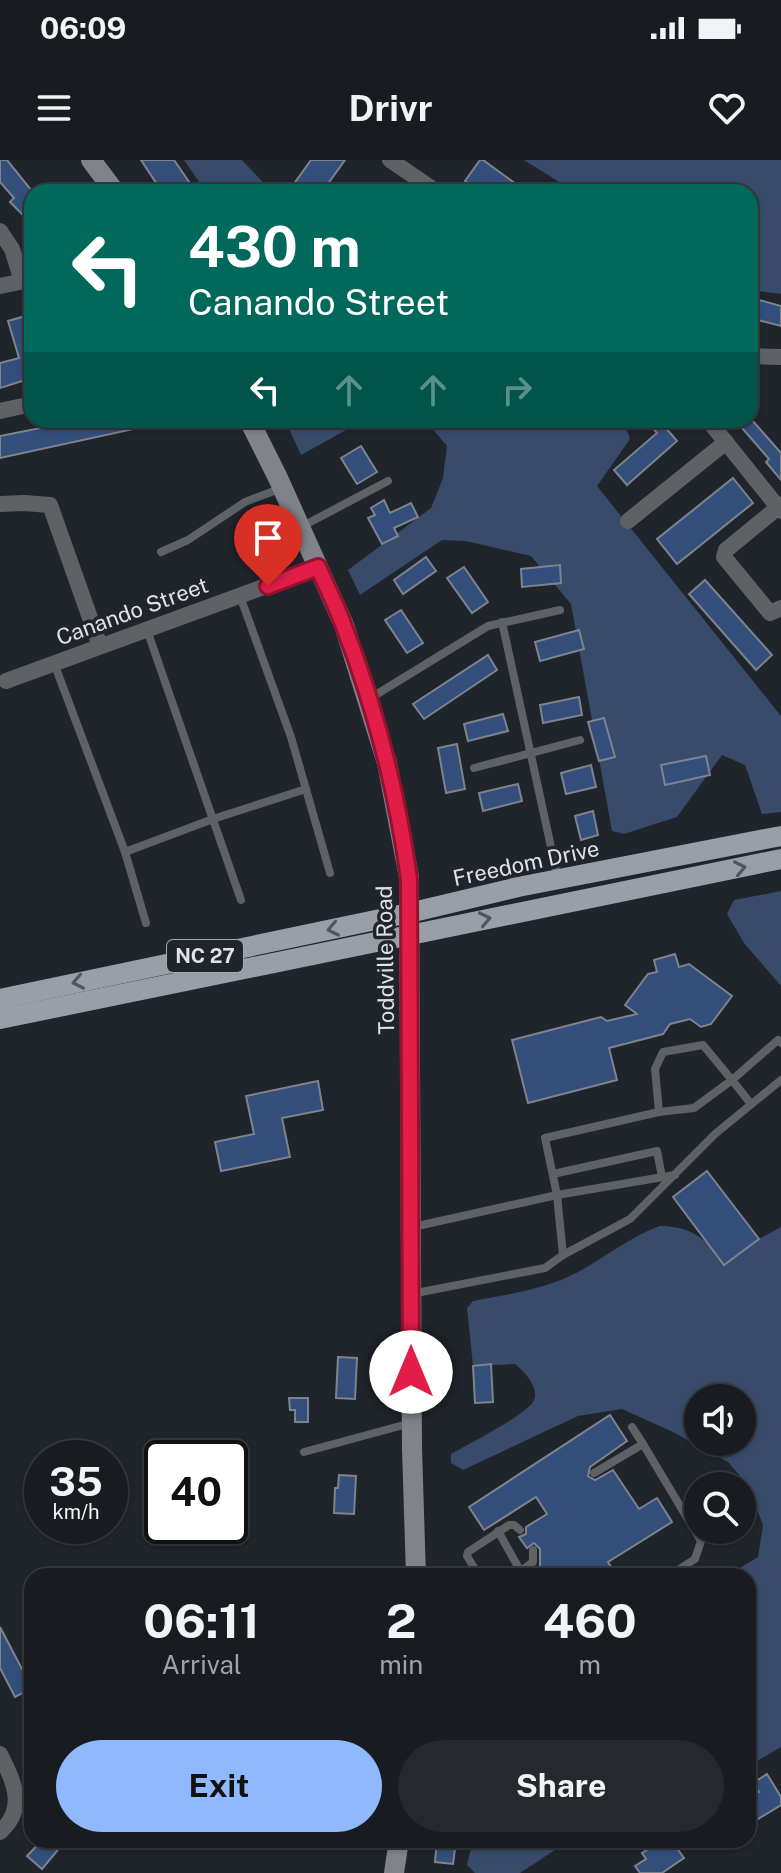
<!DOCTYPE html>
<html lang="en">
<head>
<meta charset="utf-8">
<style>
  :root { --surface:#181b20; --page:#25282d; --text:#f1f3f6; --muted:#9fa1a5; --line:#36393e; --accent:#90b8fd }
  body { margin:0; font-family:"Public Sans",sans-serif; background:var(--page); color:var(--text); height:100vh; display:flex; flex-direction:column; font-size:30px; white-space:nowrap }
  * { box-sizing:border-box; margin:0 }
  p { font-size:26px; color:var(--muted) }
  .icon { flex:none; width:44px; height:44px; fill:none; stroke:currentColor; stroke-width:2; stroke-linecap:round; stroke-linejoin:round }
  .map { position:relative; flex:1; overflow:hidden }
  .details { position:absolute; left:24px; top:1408px; width:732px; height:280px; display:flex; flex-direction:column; background:var(--surface); border-radius:24px; box-shadow:0 2px 6px #0004,0 0 0 2px var(--line) }
  .details>* { flex:none }
  .hud { position:absolute; left:24px; top:24px; width:734px; height:244px; border-radius:24px; box-shadow:0 2px 6px #0004,0 0 0 2px var(--line); background:#00695c; color:#fff; overflow:hidden }
  .tools { position:absolute; left:684px; top:1224px; display:grid; gap:16px }
  .tools a { display:grid; place-items:center; width:72px; height:72px; border-radius:50%; background:var(--surface); box-shadow:0 2px 6px #0004,0 0 0 2px var(--line); font-size:40px }
  .speed { position:absolute; left:24px; top:1280px; display:flex; gap:16px; font-size:40px; font-weight:700; text-align:center }
  .speed>* { display:grid; place-content:center; width:104px; height:104px; border-radius:50%; background:var(--surface); box-shadow:0 2px 6px #0004,0 0 0 2px var(--line); line-height:1 }
  .speed small { font-size:20px; font-weight:400 }
  .speed .limit { border:4px solid #111; border-radius:12px; background:#fff; color:#111 }
  .pin { position:absolute; display:grid; place-items:center; width:68px; height:68px; color:#fff; margin:-82px -34px; border-radius:50% 50% 50% 0; rotate:-45deg; box-shadow:0 0 8px #0007 }
  .pin .icon { rotate:45deg }
  .me { position:absolute; width:88px; margin:-44px; rotate:0deg; stroke-linejoin:round; filter:drop-shadow(0 0 6px #0008) }
  .turn { display:flex; align-items:center; gap:28px; height:168px; padding:0 32px; font-size:36px }
  .turn .icon { width:104px; height:104px; stroke-width:2.5 }
  .turn b { display:block; font-size:56px; line-height:68px }
  .lanes { display:flex; align-items:center; height:76px; padding:0 32px; background:#0003; justify-content:center; gap:40px; direction:ltr }
  .lanes .off { opacity:.35 }
  .eta { display:flex; justify-content:space-evenly; align-items:center; height:136px; text-align:center }
  .eta b { font-size:48px; font-weight:700; line-height:56px }
  .primary-button { display:flex; gap:16px; margin-top:auto; padding:16px 32px }
  .primary-button a { flex:1; height:92px; border-radius:48px; background:var(--accent); color:#111; font-size:32px; font-weight:700; line-height:92px; text-align:center }
  .primary-button a+a { background:var(--page); color:var(--text) }
  .status { display:flex; justify-content:space-between; align-items:center; height:56px; padding:0 40px; background:var(--surface); direction:ltr }
  .status svg { height:22px; fill:currentColor }
  header { display:flex; justify-content:space-between; align-items:center; height:104px; padding:0 32px; background:var(--surface); font-size:36px; font-weight:700 }
  .map>svg:first-child { display:block }
  .green { fill:#394b6a; fill-rule:evenodd }
  .building { fill:#344e7c; stroke:#7d838c; stroke-width:2 }
  .lines { fill:none; stroke-linecap:round; stroke-linejoin:round }
  .lane { stroke:#5f6165; stroke-width:8 }
  .street { stroke:#5f6165; stroke-width:16 }
  .secondary { stroke:#80848a; stroke-width:20 }
  .primary { stroke:#9a9fa7; stroke-width:20 }
  .oneway { stroke:#51555d }
  .route-casing { stroke:#92132f; stroke-width:20 }
  .route { stroke:#e11d48; stroke-width:14 }
  .labels { text-anchor:middle; stroke-width:7; stroke-linejoin:round; paint-order:stroke }
  .shield { fill:#20242b; stroke:#a6a9af; stroke-width:2 }
  .shield-label { font-size:20px; font-weight:bold; fill:#dfe2e7 }
  .street-label { font-size:22px; fill:#dfe2e7; stroke:#20242b }
</style>
</head>
<body>
<div class="status"><b>06:09</b><svg viewBox="0 0 49 12"><path d="M0 12V9h3v3zM5 12V6h3v6zM10 12V3h3v9zM15 12V0h3v12zM26 1h20v11H26zM47 4h2v5h-2z"/></svg></div>
<header><svg class="icon" aria-label="menu" viewBox="0 0 24 24"><path d="M4 6h16M4 12h16M4 18h16"/></svg>Drivr<svg class="icon" aria-label="heart" viewBox="0 0 24 24"><path d="M12 20l-8-8c-3-5 5-10 8-4 3-6 11-1 8 4z"/></svg></header>
<div class="map">
<svg width="781" height="1713" viewBox="0 0 781 1713">
  <rect width="100%" height="100%" fill="#20242b"/>
  <g class="green">
    <polygon points="184,0 242,0 272,32 206,32"/>
    <polygon points="524,0 781,0 781,134 750,130 750,32 575,32"/>
    <polygon points="285,260 364,260 301,295"/>
    <polygon points="425,260 623,260 630,279 597,326 781,556 781,652 762,654 745,605 722,595 677,657 624,674 612,671 571,444 531,396 466,381 442,380 360,435 348,410 431,348 443,318 447,286"/>
    <polygon points="781,731 781,826 744,783 727,754 734,740"/>
    <path d="M660,1066c35,1 45,13 65,39l34,-26 22,-12v520l-29,17h-4v-188h-21l31,-19 5,-32 -16,-41 -19,-22 -55,-30 -51,-23 -44,7 -115,54 -12,-7v-9c17,-10 73,-38 82,-52 8,-13 -9,-31 -18,-38l-42,2 -6,-58 6,-7c37,-7 74,-12 107,-30 27,-15 51,-35 80,-45zM698,1238h44v44h-44z"/>
    <polygon points="473,1680 570,1680 520,1713 475,1713 467,1705"/>
  </g>
  <g class="building">
    <polygon points="0,0 7,0 32,31 32,45 22,54 10,42 14,38 0,22"/>
    <polygon points="141,0 174,0 196,32 162,32"/>
    <polygon points="311,0 345,0 322,32 288,32"/>
    <polygon points="480,0 483,0 527,32 480,32 465,21"/>
    <polygon points="759,140 781,146 781,166 754,159"/>
    <polygon points="32,154 32,218 0,228 0,203 19,198 8,161"/>
    <polygon points="81,260 152,260 152,265 0,298 0,276"/>
    <polygon points="659,260 677,281 627,325 614,310 657,273 651,266"/>
    <polygon points="735,260 752,260 781,293 781,320 766,302 769,299"/>
    <polygon points="361,286 377,312 357,324 341,298"/>
    <polygon points="733,318 753,343 677,404 657,379"/>
    <polygon points="384,340 390,353 411,343 418,357 394,368 398,376 382,384 368,358 375,355 371,348"/>
    <polygon points="426,397 436,411 403,434 394,420"/>
    <polygon points="560,405 561,423 522,427 521,409"/>
    <polygon points="464,407 488,442 472,453 447,418"/>
    <polygon points="705,420 772,495 756,510 689,434"/>
    <polygon points="401,450 423,483 407,493 385,460"/>
    <polygon points="579,470 584,489 540,501 535,482"/>
    <polygon points="488,495 497,510 424,559 413,544"/>
    <polygon points="579,537 582,555 543,563 540,545"/>
    <polygon points="503,554 508,571 468,581 464,564"/>
    <polygon points="604,558 615,597 599,601 588,562"/>
    <polygon points="457,584 465,629 446,633 438,588"/>
    <polygon points="706,596 710,615 665,625 661,605"/>
    <polygon points="591,605 596,627 566,634 561,613"/>
    <polygon points="518,624 522,641 483,651 479,633"/>
    <polygon points="593,651 598,675 581,680 575,656"/>
    <polygon points="675,794 679,807 689,804 732,836 711,864 701,867 690,859 670,864 663,874 609,888 617,920 528,943 512,880 601,857 607,861 637,854 625,845 648,814 657,812 654,800"/>
    <polygon points="318,921 323,950 282,958 290,997 221,1011 215,982 254,974 246,936"/>
    <polygon points="707,1011 759,1079 724,1105 673,1037"/>
    <polygon points="338,1197 357,1198 355,1239 336,1238"/>
    <polygon points="491,1204 493,1242 475,1243 473,1206"/>
    <polygon points="289,1238 308,1238 308,1262 295,1262 295,1250 290,1250"/>
    <polygon points="610,1255 627,1281 590,1307 588,1316 595,1320 613,1310 639,1349 657,1338 672,1362 608,1402 617,1416 528,1416 540,1408 540,1389 534,1383 527,1388 519,1377 526,1374 526,1367 547,1354 536,1337 484,1370 469,1347"/>
    <polygon points="339,1315 356,1316 354,1354 334,1353 335,1328 338,1328"/>
    <polygon points="0,1467 32,1528 15,1537 0,1508"/>
    <polygon points="767,1614 781,1637 781,1645 758,1659 748,1639 759,1632 753,1623"/>
    <polygon points="42,1680 57,1680 62,1685 42,1709 27,1696"/>
    <polygon points="437,1680 456,1681 453,1704 435,1702"/>
    <polygon points="662,1680 671,1680 684,1698 662,1713 640,1713 635,1706 646,1699 642,1693"/>
  </g>
  <g class="lines">
    <g class="lane">
      <polyline points="301,367 388,321"/>
      <polyline points="161,392 188,380 245,342 282,328"/>
      <polyline points="240,436 291,577 330,713"/>
      <polyline points="502,462 558,719"/>
      <polyline points="147,470 241,740"/>
      <polyline points="54,503 125,692 213,659 306,629"/>
      <polyline points="369,539 488,466 560,450"/>
      <polyline points="474,608 580,580"/>
      <polyline points="125,692 146,763"/>
      <polyline points="659,952 694,948 732,920 751,944"/>
      <polyline points="553,1014 657,991 662,1017"/>
      <polyline points="413,1067 557,1035 545,978 659,952 655,909 663,892 703,885 732,920 778,880 781,883"/>
      <polyline points="563,1095 557,1035 675,1015"/>
      <polyline points="411,1134 545,1108 563,1095 630,1059 715,974 781,920"/>
      <polyline points="632,1267 643,1284"/>
      <polyline points="304,1292 411,1263"/>
      <polyline points="594,1313 643,1284 701,1381 695,1399 669,1416"/>
      <polyline points="498,1371 521,1412"/>
      <polyline points="479,1416 467,1396 468,1392 509,1365 514,1365 520,1370"/>
      <polyline points="514,1416 533,1402 533,1390"/>
    </g>
    <g class="street">
      <polyline points="390,0 437,32"/>
      <polyline points="0,71 12,89 22,121"/>
      <polyline points="0,126 30,120"/>
      <polyline points="750,196 781,197"/>
      <polyline points="0,251 32,244"/>
      <polyline points="708,260 781,351"/>
      <polyline points="0,344 24,343 50,345 100,486"/>
      <polyline points="781,345 726,390 724,397 770,453 781,448"/>
      <polyline points="628,361 726,282"/>
      <polyline points="6,521 318,407"/>
      <path d="M0,1594c14,28 27,54 0,78"/>
    </g>
    <g class="secondary">
      <polyline points="91,0 115,32"/>
      <polyline points="249,260 278,318 344,465 387,603 409,717 412,1289 416,1416"/>
      <polyline points="394,1713 399,1680"/>
    </g>
    <g class="primary">
      <polyline points="0,839 409,753 518,727 781,676"/>
      <path d="M0,859c261,-52 521,-106 781,-160"/>
    </g>
  </g>
  <defs><path id="oneway-chevron" d="M-2-3.5L2.5 0L-2 3.5" fill="none" stroke-width="1.6" stroke-linecap="round" stroke-linejoin="round" transform="scale(2)"/></defs>
  <g class="oneway">
    <use href="#oneway-chevron" transform="translate(740 708) rotate(-12)"/>
    <use href="#oneway-chevron" transform="translate(485 759) rotate(-12)"/>
    <use href="#oneway-chevron" transform="translate(333 769) rotate(168)"/>
    <use href="#oneway-chevron" transform="translate(78 822) rotate(168)"/>
  </g>
  <g class="lines">
    <g class="route-casing">
      <path id="route" d="M268,426l50,-19c8,19 18,37 25,57 32,82 54,168 66,255l2,493"/>
    </g>
    <use href="#route" class="route"/>
  </g>
  <g class="labels">
    <rect class="shield" x="167" y="780" width="76" height="32" rx="6"/>
    <g class="shield-label">
      <text x="205" y="803">NC 27</text>
    </g>
    <g class="street-label">
      <text transform="translate(132 451) rotate(-20)" y="8">Canando Street</text>
      <text transform="translate(526 703) rotate(-12)" y="8">Freedom Drive</text>
      <text transform="translate(385 800) rotate(-91)" y="8">Toddville Road</text>
    </g>
  </g>
</svg>
<div class="tools">
<a><svg class="icon" aria-label="sound" viewBox="0 0 24 24"><path d="M4 9h4l5-4v14l-5-4H4zM17 9q2 3 0 6"/></svg></a>
<a><svg class="icon" aria-label="search" viewBox="0 0 24 24"><circle cx="10" cy="10" r="6"/><path d="M15 15l6 6"/></svg></a>
</div>
<div class="speed"><div>35<small>km/h</small></div><div class="limit">40</div></div>
<div class="pin" style="left:268px;top:426px;background:#d93025"><svg class="icon" aria-label="arrive" viewBox="0 0 24 24"><path d="M6 21V4h12l-3 4 3 4H6"/></svg></div>
<svg class="me" style="left:411px;top:1212px" viewBox="-20 -20 40 40"><circle r="19" fill="#fff"/><path d="M0-13L10 11 0 6-10 11z" fill="#e11d48"/></svg>
<div class="hud">
<div class="turn"><svg class="icon" aria-label="left" viewBox="0 0 24 24"><path d="M17 20v-9H6M10 6l-5 5 5 5"/></svg><div><b>430 m</b>Canando Street</div></div>
<div class="lanes"><svg class="icon" aria-label="left" viewBox="0 0 24 24"><path d="M17 20v-9H6M10 6l-5 5 5 5"/></svg><svg class="icon off" aria-label="ahead" viewBox="0 0 24 24"><path d="M12 20V5M6 11l6-6 6 6"/></svg><svg class="icon off" aria-label="ahead" viewBox="0 0 24 24"><path d="M12 20V5M6 11l6-6 6 6"/></svg><svg class="icon off" aria-label="right" viewBox="0 0 24 24"><path d="M7 20v-9h11M14 6l5 5-5 5"/></svg></div>
</div>
<section class="details">
<div class="eta">
<div><b>06:11</b><p>Arrival</p></div>
<div><b>2</b><p>min</p></div>
<div><b>460</b><p>m</p></div>
</div>
<div class="primary-button"><a>Exit</a><a>Share</a></div>
</section>
</div>
</body>
</html>
